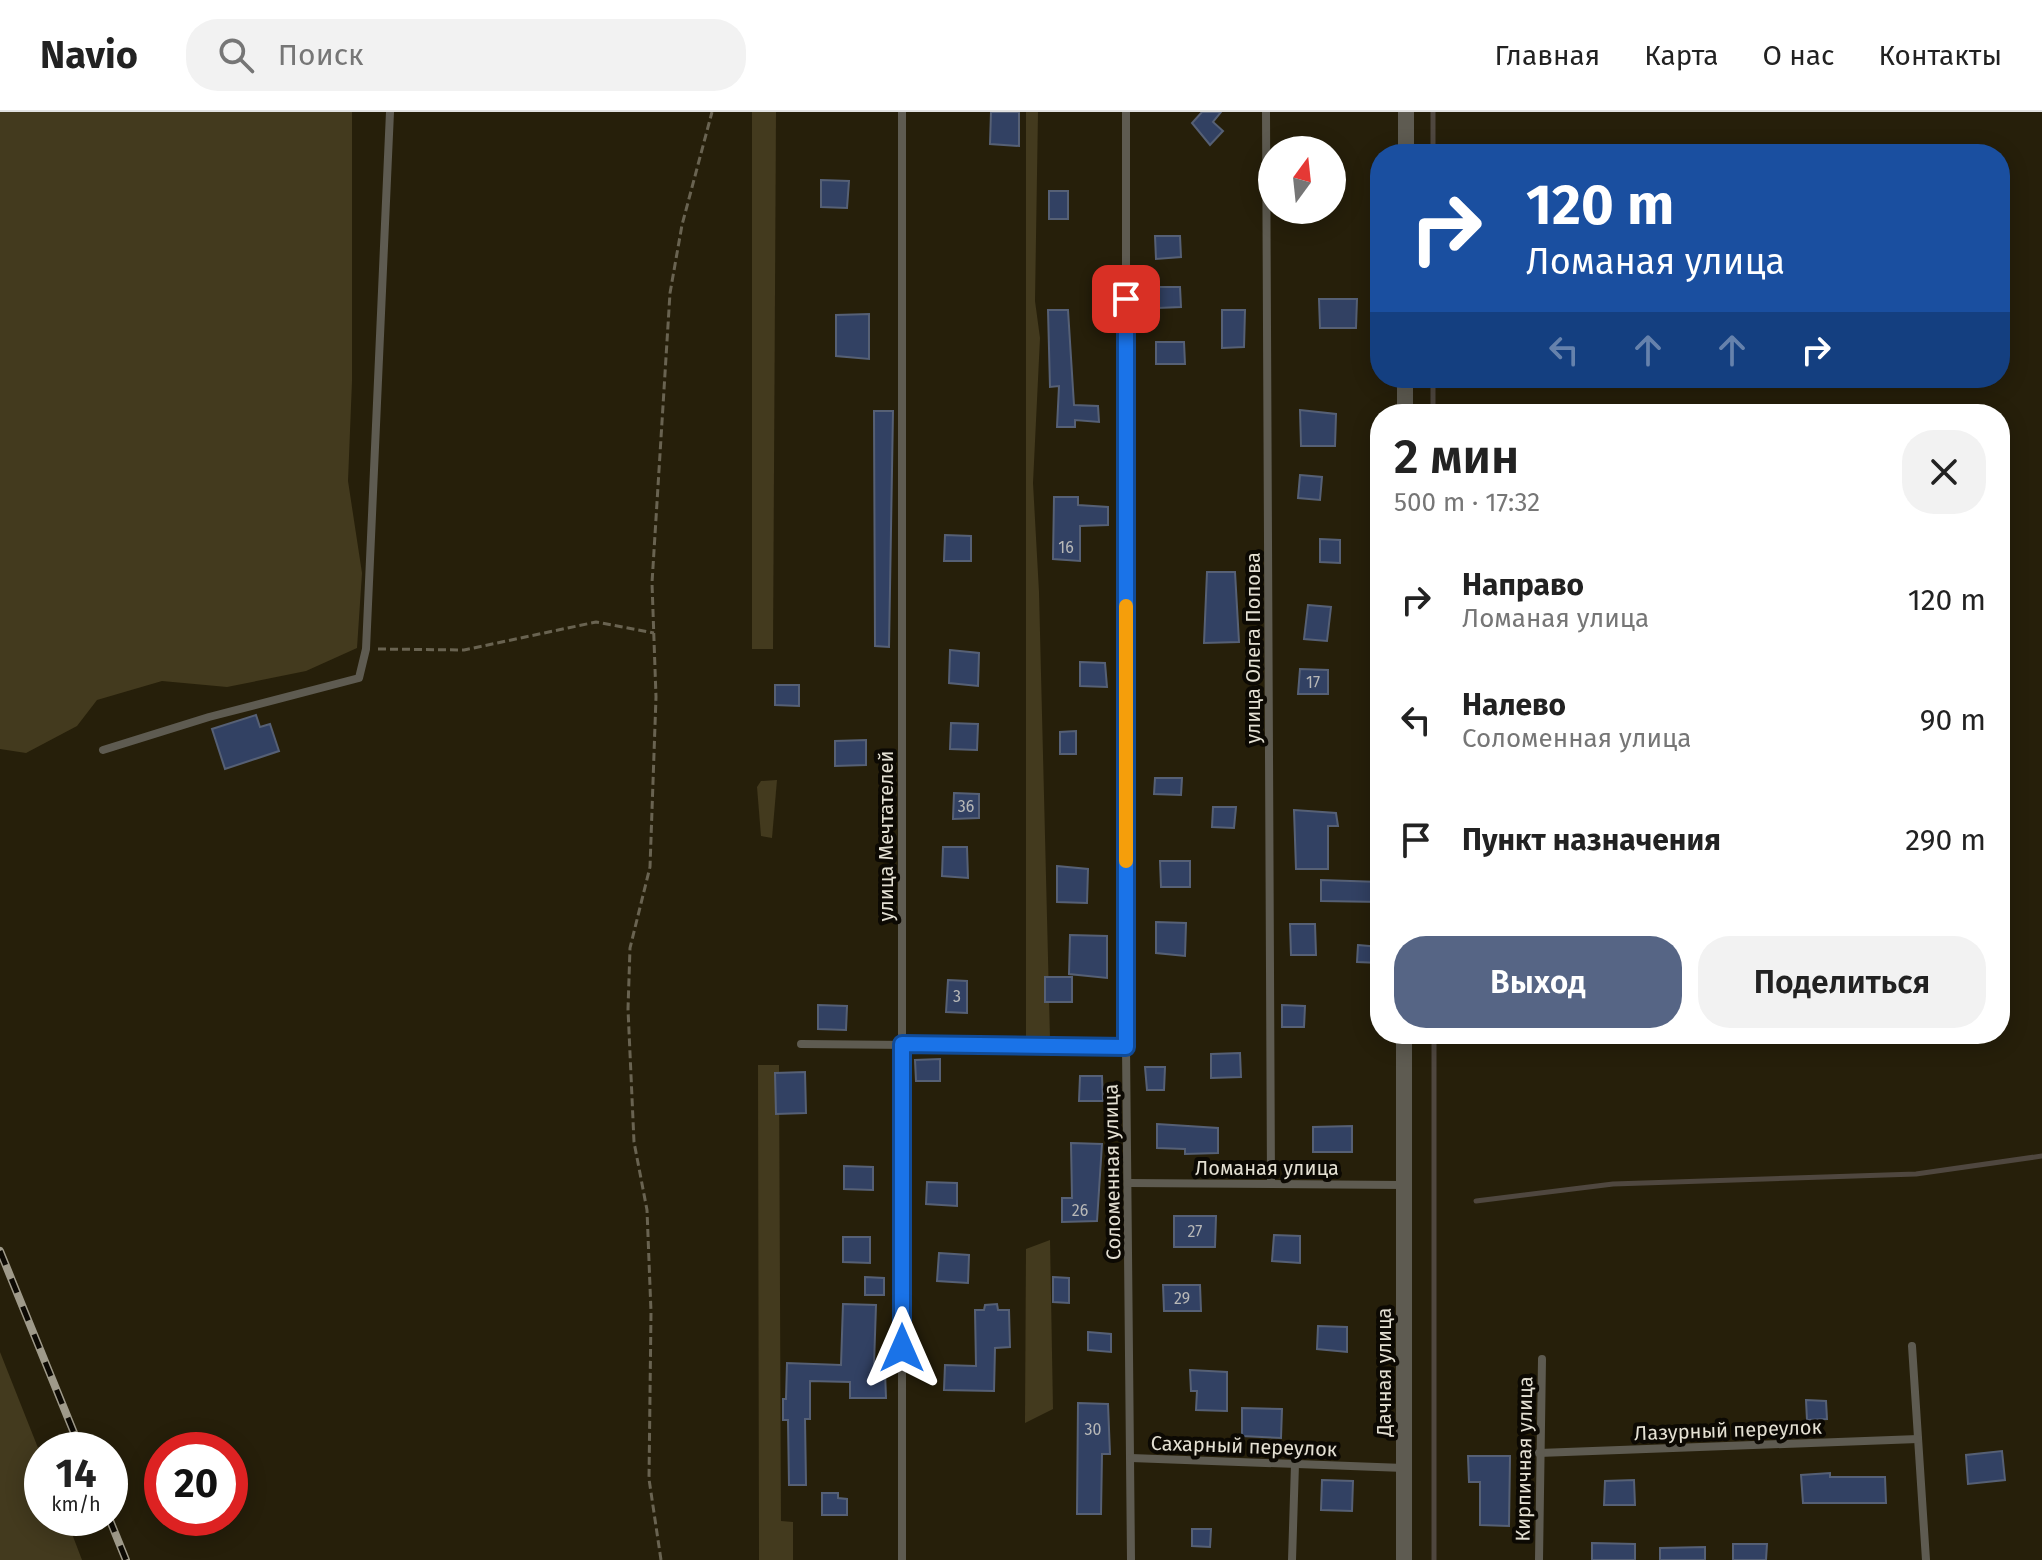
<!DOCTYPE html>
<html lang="ru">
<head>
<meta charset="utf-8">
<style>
  :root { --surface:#fff; --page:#f2f2f2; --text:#222; --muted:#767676; --line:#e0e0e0; --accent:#566585 }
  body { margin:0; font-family:"Fira Sans",sans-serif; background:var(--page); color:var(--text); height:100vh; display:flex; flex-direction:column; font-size:30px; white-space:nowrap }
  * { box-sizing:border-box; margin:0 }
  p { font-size:26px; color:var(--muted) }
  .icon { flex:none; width:44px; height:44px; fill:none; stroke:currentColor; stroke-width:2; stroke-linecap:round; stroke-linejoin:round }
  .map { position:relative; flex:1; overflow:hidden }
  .side { position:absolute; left:1370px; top:292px; width:640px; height:640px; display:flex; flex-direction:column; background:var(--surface); border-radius:32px; box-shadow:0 4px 20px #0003 }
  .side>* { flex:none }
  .guide { position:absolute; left:1370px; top:32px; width:640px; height:244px; border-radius:32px; box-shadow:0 4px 20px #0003; background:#1a4fa0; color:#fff; overflow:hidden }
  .needle { width:52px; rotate:15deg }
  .buttons { position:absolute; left:1258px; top:24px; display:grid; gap:16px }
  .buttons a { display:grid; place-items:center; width:88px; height:88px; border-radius:50%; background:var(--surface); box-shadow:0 4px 20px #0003; font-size:40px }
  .speed { position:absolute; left:24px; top:1320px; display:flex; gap:16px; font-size:40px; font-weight:700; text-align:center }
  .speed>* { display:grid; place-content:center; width:104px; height:104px; border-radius:50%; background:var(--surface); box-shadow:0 4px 20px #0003; line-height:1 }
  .speed small { font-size:20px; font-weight:400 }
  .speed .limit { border:12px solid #d22; background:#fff; color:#111 }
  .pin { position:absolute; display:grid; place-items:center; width:68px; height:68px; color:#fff; margin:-34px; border-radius:16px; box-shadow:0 4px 12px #0006 }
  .me { position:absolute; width:88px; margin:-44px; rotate:0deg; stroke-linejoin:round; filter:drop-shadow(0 0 6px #0008) }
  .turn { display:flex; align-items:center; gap:28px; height:168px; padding:0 24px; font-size:36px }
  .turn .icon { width:104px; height:104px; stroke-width:2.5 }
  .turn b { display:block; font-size:56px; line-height:68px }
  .lanes { display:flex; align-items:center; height:76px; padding:0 24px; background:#0003; justify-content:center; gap:40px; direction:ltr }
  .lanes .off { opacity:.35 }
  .round { display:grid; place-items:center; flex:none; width:84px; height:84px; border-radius:32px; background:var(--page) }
  .head { display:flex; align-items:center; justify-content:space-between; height:136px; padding:0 24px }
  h1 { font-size:48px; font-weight:600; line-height:60px }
  .action { display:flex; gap:16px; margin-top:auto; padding:16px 24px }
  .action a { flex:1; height:92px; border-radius:32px; background:var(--accent); color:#fff; font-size:32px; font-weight:600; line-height:92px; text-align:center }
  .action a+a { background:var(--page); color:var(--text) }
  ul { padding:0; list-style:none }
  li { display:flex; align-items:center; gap:24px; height:120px; padding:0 24px }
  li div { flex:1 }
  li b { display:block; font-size:30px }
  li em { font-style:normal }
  header { display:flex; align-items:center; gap:48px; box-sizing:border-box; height:112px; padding:0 40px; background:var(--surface); border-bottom:2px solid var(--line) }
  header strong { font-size:38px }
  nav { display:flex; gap:44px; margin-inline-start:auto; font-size:28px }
  .search { width:560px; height:72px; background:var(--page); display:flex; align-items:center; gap:20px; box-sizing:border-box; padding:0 28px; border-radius:32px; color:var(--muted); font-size:30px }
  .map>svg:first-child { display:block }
  .green { fill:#433a1e }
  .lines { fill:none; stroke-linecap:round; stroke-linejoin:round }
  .stream { stroke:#4f473f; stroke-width:5 }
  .building { fill:#324163; stroke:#566075; stroke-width:2 }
  .path { stroke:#696351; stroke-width:3; stroke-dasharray:8 4; stroke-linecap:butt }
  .lane { stroke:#5e5b51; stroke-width:8 }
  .street { stroke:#5e5b51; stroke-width:16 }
  .rail-casing { stroke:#9f9a8a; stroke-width:8 }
  .rail { stroke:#0c0903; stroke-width:5; stroke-dasharray:15; stroke-linecap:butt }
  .route-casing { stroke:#114b97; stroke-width:20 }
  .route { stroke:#1a73e8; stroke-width:14 }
  .slow { stroke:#f59e0b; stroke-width:14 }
  .labels { text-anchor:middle; stroke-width:8; stroke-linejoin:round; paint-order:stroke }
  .number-label { font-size:16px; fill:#b8b8b7 }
  .street-label { font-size:20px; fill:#e4e0d3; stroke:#0c0903 }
</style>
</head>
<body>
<header>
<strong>Navio</strong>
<div class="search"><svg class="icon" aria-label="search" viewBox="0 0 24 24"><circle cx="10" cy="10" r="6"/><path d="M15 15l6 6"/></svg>Поиск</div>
<nav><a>Главная</a><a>Карта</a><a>О нас</a><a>Контакты</a></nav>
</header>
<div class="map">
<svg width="2042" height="1448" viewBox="0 0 2042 1448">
  <rect width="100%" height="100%" fill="#261f0a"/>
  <g class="green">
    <polygon points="0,0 352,0 352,269 348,369 362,461 357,536 306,559 227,575 162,569 97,588 77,614 26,641 0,637"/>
    <polygon points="752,0 776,0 773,537 752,537"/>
    <polygon points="1026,0 1038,0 1035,189 1040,226 1033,371 1039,480 1050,927 1026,927"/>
    <polygon points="777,668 772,726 761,724 757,675 761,669"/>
    <polygon points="758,953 779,953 781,1409 793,1410 793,1448 759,1448"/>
    <polygon points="1050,1128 1053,1297 1025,1311 1026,1137"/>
    <polygon points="0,1240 42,1346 42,1406 66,1406 82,1448 0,1448"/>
  </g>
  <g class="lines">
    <g class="stream">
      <polyline points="1433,0 1433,42"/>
      <polyline points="1433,266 1433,302"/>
      <polyline points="1434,922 1434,1448"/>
      <polyline points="1476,1089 1613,1072 1916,1062 2042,1044"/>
    </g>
  </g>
  <g class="building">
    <polygon points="991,0 1019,0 1019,34 990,32"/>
    <polygon points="1202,0 1221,0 1213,10 1223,19 1210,33 1192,11"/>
    <polygon points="821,68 849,69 847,96 821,95"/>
    <rect x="1049" y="79" width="19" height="28"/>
    <polygon points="1155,124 1180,124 1181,145 1156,147"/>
    <polygon points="1157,175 1180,175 1181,195 1158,196"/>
    <polygon points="1319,187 1357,187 1356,216 1320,216"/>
    <polygon points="1048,198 1068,198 1074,293 1098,294 1099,310 1075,308 1075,315 1057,315 1059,274 1050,275"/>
    <polygon points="1222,198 1245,198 1244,235 1222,236"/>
    <polygon points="869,202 869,247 836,244 836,203"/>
    <polygon points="1156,230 1184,230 1185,252 1156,252"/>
    <polygon points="1300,298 1336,302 1335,334 1301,334"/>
    <polygon points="874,299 893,299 889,535 875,534"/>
    <polygon points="1300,363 1322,365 1320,388 1298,386"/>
    <polygon points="1054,385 1078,385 1078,393 1108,395 1108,413 1080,414 1080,449 1053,447"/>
    <polygon points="945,423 971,424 971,449 944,449"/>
    <polygon points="1320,427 1340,428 1340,451 1320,450"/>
    <polygon points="1207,460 1235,460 1239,530 1204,531"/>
    <polygon points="1308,493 1331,495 1327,529 1304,527"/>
    <polygon points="950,538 979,541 978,574 949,571"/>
    <polygon points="1080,550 1105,551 1107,575 1080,574"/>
    <polygon points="1300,557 1328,558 1328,582 1298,582"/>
    <polygon points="775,573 799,573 799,594 775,593"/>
    <polygon points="256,603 260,615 270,612 279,639 225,657 212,617"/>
    <polygon points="951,611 978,612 977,638 950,637"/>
    <polygon points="1076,619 1076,642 1060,642 1060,620"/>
    <polygon points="866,628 866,653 835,654 835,629"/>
    <polygon points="1155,666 1182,666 1181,683 1154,682"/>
    <polygon points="954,681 979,682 979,706 953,707"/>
    <polygon points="1213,695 1236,695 1234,716 1212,715"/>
    <polygon points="1294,698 1336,701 1338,714 1328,714 1328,757 1296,757"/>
    <polygon points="943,735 967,735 968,766 942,764"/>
    <polygon points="1160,749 1190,749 1190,775 1161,775"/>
    <polygon points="1057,754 1088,757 1087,791 1057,790"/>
    <polygon points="1321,768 1380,770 1380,790 1321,789"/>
    <polygon points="1156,810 1186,811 1185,844 1156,841"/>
    <polygon points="1290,812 1315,812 1316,843 1291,843"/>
    <polygon points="1070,823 1107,824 1107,866 1069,862"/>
    <polygon points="1358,833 1380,835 1380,851 1357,850"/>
    <rect x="1045" y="865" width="27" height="25"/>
    <polygon points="948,868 967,869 967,901 946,900"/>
    <polygon points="818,893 847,894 846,918 818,917"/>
    <polygon points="1282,893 1305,894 1304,915 1282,915"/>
    <polygon points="1240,941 1241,965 1211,966 1211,942"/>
    <polygon points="940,947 940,969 916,969 915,948"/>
    <polygon points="1145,955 1165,955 1164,978 1147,978"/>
    <polygon points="805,960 806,1001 776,1002 775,961"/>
    <polygon points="1080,964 1102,964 1103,989 1079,989"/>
    <polygon points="1157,1012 1218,1016 1218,1041 1185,1042 1185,1037 1157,1036"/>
    <polygon points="1352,1014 1352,1040 1313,1040 1313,1015"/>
    <polygon points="1071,1031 1102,1032 1097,1109 1062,1110 1062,1086 1072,1086"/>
    <polygon points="844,1054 873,1055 873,1078 844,1077"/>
    <polygon points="927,1070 957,1071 957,1094 926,1092"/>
    <polygon points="1174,1104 1216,1104 1215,1135 1174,1135"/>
    <polygon points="1274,1123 1300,1124 1300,1151 1272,1149"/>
    <polygon points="843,1125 870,1125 870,1151 843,1150"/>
    <polygon points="939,1141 969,1143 968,1171 937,1169"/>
    <polygon points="865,1165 884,1166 884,1183 865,1183"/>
    <polygon points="1053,1165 1069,1166 1069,1191 1053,1190"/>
    <polygon points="1163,1173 1200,1173 1201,1199 1164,1199"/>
    <polygon points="843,1192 876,1193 874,1253 876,1259 885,1259 886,1286 850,1286 850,1270 810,1269 810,1307 805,1307 806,1373 789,1373 788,1308 783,1308 783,1287 786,1287 787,1251 841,1253"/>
    <polygon points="997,1192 998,1198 1009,1198 1010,1235 995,1236 994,1279 944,1278 945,1253 976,1254 975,1198 984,1198 985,1193"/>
    <polygon points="1318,1214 1347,1215 1347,1240 1317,1237"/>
    <polygon points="1088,1220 1111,1222 1111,1240 1088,1238"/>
    <polygon points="1190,1258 1227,1260 1227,1299 1196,1298 1197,1279 1191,1279"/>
    <polygon points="1806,1288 1826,1289 1827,1307 1807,1308"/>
    <polygon points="1078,1291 1108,1292 1110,1342 1102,1342 1101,1402 1077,1402"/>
    <polygon points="1242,1296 1282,1297 1281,1326 1242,1324"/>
    <polygon points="2002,1339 2005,1368 1968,1372 1966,1343"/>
    <polygon points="1468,1344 1510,1344 1509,1414 1480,1413 1480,1370 1469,1370"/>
    <polygon points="1830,1361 1830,1365 1885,1365 1886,1391 1803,1391 1801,1363"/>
    <polygon points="1322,1368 1353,1369 1352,1399 1321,1398"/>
    <polygon points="1634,1368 1635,1393 1604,1393 1605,1369"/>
    <polygon points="822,1381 838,1381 838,1386 847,1387 847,1403 822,1403"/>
    <polygon points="1192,1417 1211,1417 1210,1435 1192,1434"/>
    <polygon points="1592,1431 1635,1432 1635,1448 1592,1448"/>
    <polygon points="1733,1432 1767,1432 1766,1448 1733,1448"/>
    <polygon points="1705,1435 1705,1448 1660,1448 1660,1436"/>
  </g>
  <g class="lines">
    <g class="path">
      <polyline points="378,537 464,538 596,510 654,521"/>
      <polyline points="661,1448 649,1367 651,1200 647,1098 634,1030 628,897 630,836 650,755 656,585 652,471 670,181 682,113 712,0"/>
    </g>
    <g class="lane">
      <polyline points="902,0 902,1448"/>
      <polyline points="1126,0 1126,935 1131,1448"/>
      <polyline points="1266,0 1271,1072"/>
      <polyline points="103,638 209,605 359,566 366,537 390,0"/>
      <polyline points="801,932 1126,935"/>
      <polyline points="1129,1071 1404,1073"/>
      <polyline points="1912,1234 1926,1448"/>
      <polyline points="1539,1341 1918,1327"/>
      <polyline points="1131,1346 1404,1356"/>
      <polyline points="1292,1448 1295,1352"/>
      <polyline points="1539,1448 1542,1247"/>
    </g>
    <g class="street">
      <polyline points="1406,42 1406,0"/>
      <polyline points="1405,302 1405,266"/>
      <polyline points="1404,1448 1404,922"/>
    </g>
    <g class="rail-casing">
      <g id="rail">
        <polyline points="0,1139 81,1338"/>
        <polyline points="109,1406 126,1448"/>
      </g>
    </g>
    <use href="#rail" class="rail"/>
  </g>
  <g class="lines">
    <g class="route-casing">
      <polyline id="route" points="902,1236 902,932 1126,935 1126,187"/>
    </g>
    <use href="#route" class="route"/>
    <polyline class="slow" points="1126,494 1126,749"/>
  </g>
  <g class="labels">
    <g class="number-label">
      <text x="1066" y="441">16</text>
      <text x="1313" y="576">17</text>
      <text x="966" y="700">36</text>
      <text x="957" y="890">3</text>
      <text x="1080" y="1104">26</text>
      <text x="1195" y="1125">27</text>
      <text x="1182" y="1192">29</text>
      <text x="1093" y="1323">30</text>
    </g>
    <g class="street-label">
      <text transform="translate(1253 536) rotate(-90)" y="7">улица Олега Попова</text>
      <text transform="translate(886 724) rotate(-90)" y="7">улица Мечтателей</text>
      <text x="1267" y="1063">Ломаная улица</text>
      <text transform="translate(1112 1060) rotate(-91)" y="7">Соломенная улица</text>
      <text transform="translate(1384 1260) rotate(-90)" y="7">Дачная улица</text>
      <text transform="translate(1728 1318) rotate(-2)" y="7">Лазурный переулок</text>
      <text transform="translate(1244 1334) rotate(2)" y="7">Сахарный переулок</text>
      <text transform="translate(1524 1347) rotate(-89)" y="7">Кирпичная улица</text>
    </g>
  </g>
</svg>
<div class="buttons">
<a><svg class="needle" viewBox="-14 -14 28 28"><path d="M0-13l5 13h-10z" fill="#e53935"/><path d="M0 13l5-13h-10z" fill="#767676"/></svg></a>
</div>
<div class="speed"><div>14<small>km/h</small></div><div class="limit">20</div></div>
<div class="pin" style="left:1126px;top:187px;background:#d93025"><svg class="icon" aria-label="arrive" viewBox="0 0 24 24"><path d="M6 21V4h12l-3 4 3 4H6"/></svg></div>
<svg class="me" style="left:902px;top:1236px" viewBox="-20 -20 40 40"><path d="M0-17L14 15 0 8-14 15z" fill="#1a73e8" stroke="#fff" stroke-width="4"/></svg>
<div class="guide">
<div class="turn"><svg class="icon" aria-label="right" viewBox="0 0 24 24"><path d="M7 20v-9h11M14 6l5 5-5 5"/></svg><div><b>120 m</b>Ломаная улица</div></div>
<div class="lanes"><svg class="icon off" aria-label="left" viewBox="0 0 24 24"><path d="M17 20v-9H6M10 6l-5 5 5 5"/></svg><svg class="icon off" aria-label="ahead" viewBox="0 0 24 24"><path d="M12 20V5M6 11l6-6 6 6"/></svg><svg class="icon off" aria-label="ahead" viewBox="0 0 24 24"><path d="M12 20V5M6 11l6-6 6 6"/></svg><svg class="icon" aria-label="right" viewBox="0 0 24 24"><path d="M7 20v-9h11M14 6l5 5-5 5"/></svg></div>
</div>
<section class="side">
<div class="head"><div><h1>2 мин</h1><p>500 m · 17:32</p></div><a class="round"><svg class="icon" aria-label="close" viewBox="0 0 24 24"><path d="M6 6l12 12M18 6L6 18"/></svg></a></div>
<ul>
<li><svg class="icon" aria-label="right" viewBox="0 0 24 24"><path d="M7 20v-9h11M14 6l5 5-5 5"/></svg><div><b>Направо</b><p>Ломаная улица</p></div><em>120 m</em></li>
<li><svg class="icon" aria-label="left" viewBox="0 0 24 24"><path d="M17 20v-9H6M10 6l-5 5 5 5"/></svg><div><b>Налево</b><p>Соломенная улица</p></div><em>90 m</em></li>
<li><svg class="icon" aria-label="arrive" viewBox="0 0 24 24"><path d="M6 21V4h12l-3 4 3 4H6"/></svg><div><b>Пункт назначения</b></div><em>290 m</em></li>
</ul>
<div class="action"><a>Выход</a><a>Поделиться</a></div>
</section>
</div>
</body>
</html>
